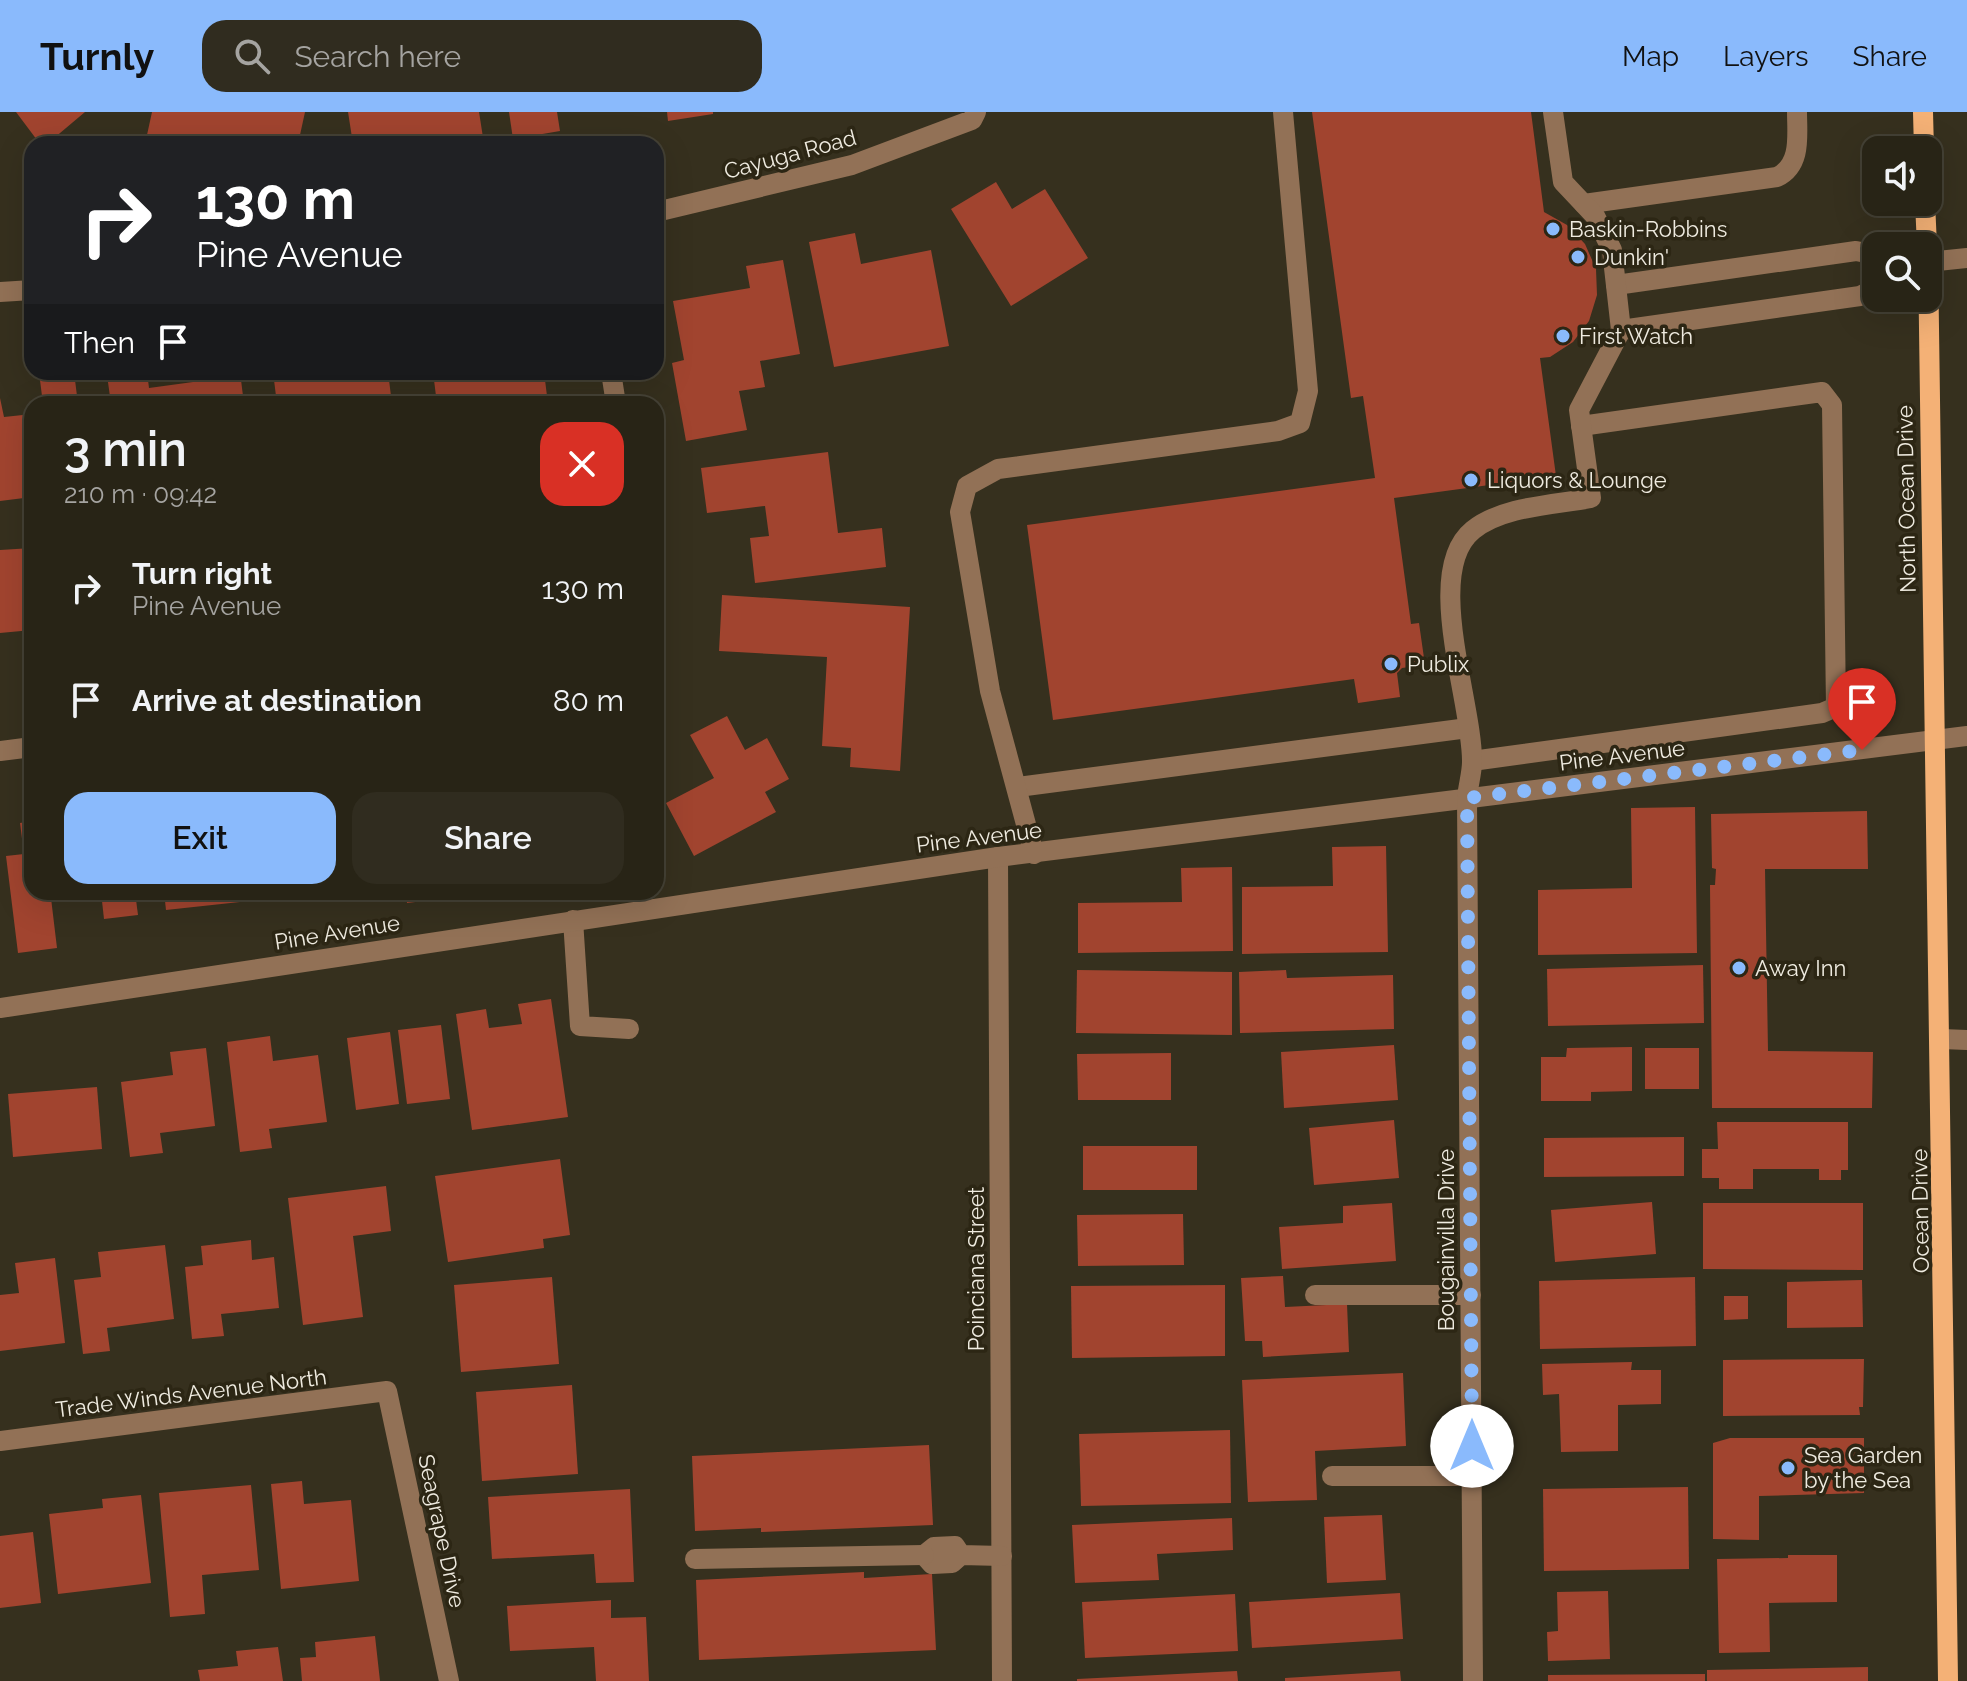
<!DOCTYPE html>
<html lang="en">
<head>
<meta charset="utf-8">
<style>
  :root { --surface:#282416; --page:#302c1f; --text:#f1f3f6; --muted:#a5a4a1; --line:#444135; --accent:#8abafc }
  body { margin:0; font-family:Raleway,sans-serif; background:var(--page); color:var(--text); height:100vh; display:flex; flex-direction:column; font-size:30px; white-space:nowrap }
  * { box-sizing:border-box; margin:0 }
  p { font-size:26px; color:var(--muted) }
  .icon { flex:none; width:44px; height:44px; fill:none; stroke:currentColor; stroke-width:2; stroke-linecap:round; stroke-linejoin:round }
  .map { position:relative; flex:1; overflow:hidden }
  .side { position:absolute; left:24px; top:284px; width:640px; height:504px; display:flex; flex-direction:column; background:var(--surface); border-radius:24px; box-shadow:0 8px 32px #0002,0 0 0 2px var(--line) }
  .side>* { flex:none }
  .top-card { position:absolute; left:24px; top:24px; width:640px; height:244px; border-radius:24px; box-shadow:0 8px 32px #0002,0 0 0 2px var(--line); background:#202124; color:#fff; overflow:hidden }
  .fabs { position:absolute; left:1862px; top:24px; display:grid; gap:16px }
  .fabs a { display:grid; place-items:center; width:80px; height:80px; border-radius:16px; background:var(--surface); box-shadow:0 8px 32px #0002,0 0 0 2px var(--line); font-size:40px }
  .pin { position:absolute; display:grid; place-items:center; width:68px; height:68px; color:#fff; margin:-82px -34px; border-radius:50% 50% 50% 0; rotate:-45deg; box-shadow:0 0 8px #0007 }
  .pin .icon { rotate:45deg }
  .me { position:absolute; width:88px; margin:-44px; rotate:0deg; stroke-linejoin:round; filter:drop-shadow(0 0 6px #0008) }
  .turn { display:flex; align-items:center; gap:28px; height:168px; padding:0 40px; font-size:36px }
  .turn .icon { width:104px; height:104px; stroke-width:2.5 }
  .turn b { display:block; font-size:56px; line-height:68px }
  .then { display:flex; align-items:center; height:76px; padding:0 40px; background:#0003; gap:16px; font-size:30px }
  .round { display:grid; place-items:center; flex:none; width:84px; height:84px; border-radius:24px; background:var(--page) }
  .overview { display:flex; align-items:center; justify-content:space-between; height:136px; padding:0 40px }
  h1 { font-size:48px; font-weight:600; line-height:60px }
  .action { display:flex; gap:16px; margin-top:auto; padding:16px 40px }
  .action a { flex:1; height:92px; border-radius:24px; background:var(--accent); color:#111; font-size:32px; font-weight:600; line-height:92px; text-align:center }
  .action a+a { background:var(--page); color:var(--text) }
  ul { padding:0; list-style:none }
  li { display:flex; align-items:center; gap:24px; height:112px; padding:0 40px }
  li div { flex:1 }
  li b { display:block; font-size:30px }
  li em { font-style:normal }
  header { display:flex; align-items:center; gap:48px; box-sizing:border-box; height:112px; padding:0 40px; background:var(--accent); color:#111 }
  header strong { font-size:38px }
  nav { display:flex; gap:44px; margin-inline-start:auto; font-size:28px }
  .search { width:560px; height:72px; background:var(--page); display:flex; align-items:center; gap:20px; box-sizing:border-box; padding:0 28px; border-radius:24px; color:var(--muted); font-size:30px }
  .map>svg:first-child { display:block }
  .building { fill:#a1442f }
  .lines { fill:none; stroke-linecap:round; stroke-linejoin:round }
  .minor { stroke:#927156; stroke-width:20 }
  .major { stroke:#f4b176; stroke-width:20 }
  .route { stroke:#8abafc; stroke-width:14; stroke-dasharray:0 25.2 }
  .poi-dot { fill:#8abafc; stroke:#2c2614; stroke-width:3 }
  .labels { text-anchor:middle; stroke-width:7; stroke-linejoin:round; paint-order:stroke }
  .street-label { font-size:22px; fill:#efebe0; stroke:#2c2614 }
  .poi-label { font-size:22px; fill:#efebe0; stroke:#2c2614; text-anchor:start }
</style>
</head>
<body>
<header>
<strong>Turnly</strong>
<div class="search"><svg class="icon" aria-label="search" viewBox="0 0 24 24"><circle cx="10" cy="10" r="6"/><path d="M15 15l6 6"/></svg>Search here</div>
<nav><a>Map</a><a>Layers</a><a>Share</a></nav>
</header>
<div class="map">
<svg width="1967" height="1569" viewBox="0 0 1967 1569">
  <rect width="100%" height="100%" fill="#36301e"/>
  <g class="building">
    <polygon points="16,0 85,0 47,32 40,32"/>
    <polygon points="152,0 305,0 298,32 145,32"/>
    <polygon points="348,0 479,0 484,32 353,32"/>
    <polygon points="509,0 557,0 560,19 513,27"/>
    <polygon points="667,0 713,0 713,2 668,9"/>
    <polygon points="1312,0 1531,0 1544,100 1567,113 1585,132 1596,157 1597,183 1589,209 1573,230 1550,245 1540,246 1556,364 1394,386 1411,512 1419,511 1425,553 1402,556 1397,561 1400,585 1358,591 1354,567 1053,608 1027,413 1375,366 1363,284 1351,286"/>
    <polygon points="996,70 1012,97 1045,77 1088,146 1011,194 951,97"/>
    <polygon points="855,121 861,152 931,138 949,234 834,255 809,130"/>
    <polygon points="783,148 800,242 760,249 765,275 739,279 747,318 686,329 672,251 684,248 673,189 750,176 746,154"/>
    <polygon points="39,260 74,260 78,292 43,292"/>
    <polygon points="147,260 149,276 193,270 191,260 240,260 244,292 111,292 107,263"/>
    <polygon points="273,260 388,260 392,292 277,292"/>
    <polygon points="433,260 544,260 548,292 437,292"/>
    <polygon points="0,286 4,305 32,302 32,385 0,389"/>
    <polygon points="828,340 838,421 882,416 886,455 755,471 750,426 769,424 765,394 707,401 701,356"/>
    <polygon points="32,436 32,518 0,521 0,438"/>
    <polygon points="722,483 910,495 900,659 850,655 851,636 822,634 827,545 719,539"/>
    <polygon points="727,604 745,638 767,626 789,667 765,680 776,700 694,744 666,691 714,666 690,623"/>
    <polygon points="1695,695 1697,841 1538,843 1538,778 1632,776 1631,696"/>
    <polygon points="1867,699 1868,757 1765,757 1768,939 1873,940 1872,996 1712,996 1710,773 1715,773 1716,757 1712,756 1711,702"/>
    <polygon points="32,709 32,780 82,782 51,786 57,836 18,841 6,744 24,742 20,711"/>
    <polygon points="1386,734 1388,840 1242,842 1242,775 1333,774 1332,735"/>
    <polygon points="1232,755 1233,839 1078,841 1078,791 1182,790 1181,756"/>
    <polygon points="101,780 135,780 138,803 104,807"/>
    <polygon points="164,780 277,780 277,786 166,798"/>
    <polygon points="406,780 449,780 449,786 407,791"/>
    <polygon points="1703,853 1704,911 1548,914 1547,857"/>
    <polygon points="1077,858 1232,860 1232,923 1076,921"/>
    <polygon points="1286,858 1287,866 1393,863 1394,917 1240,921 1239,860"/>
    <polygon points="551,887 568,1005 472,1018 456,902 486,897 489,916 522,912 518,892"/>
    <polygon points="441,913 450,987 407,992 398,918"/>
    <polygon points="390,920 399,992 356,998 347,926"/>
    <polygon points="270,924 273,949 318,943 327,1010 269,1017 272,1036 240,1040 227,930"/>
    <polygon points="1394,933 1398,988 1284,996 1281,940"/>
    <polygon points="1632,935 1632,979 1591,980 1591,989 1541,989 1541,945 1566,945 1567,936"/>
    <polygon points="206,936 215,1014 160,1021 163,1041 130,1045 121,970 173,963 170,940"/>
    <rect x="1645" y="936" width="54" height="41"/>
    <polygon points="1171,941 1171,988 1078,988 1077,942"/>
    <polygon points="97,975 102,1037 13,1045 8,982"/>
    <polygon points="1394,1008 1399,1066 1314,1073 1309,1016"/>
    <polygon points="1717,1010 1848,1010 1848,1058 1841,1058 1841,1068 1819,1068 1819,1057 1753,1057 1753,1077 1719,1077 1719,1066 1702,1066 1702,1037 1718,1037"/>
    <polygon points="1684,1025 1684,1064 1544,1065 1544,1026"/>
    <rect x="1083" y="1034" width="114" height="44"/>
    <polygon points="560,1047 570,1123 543,1127 544,1136 448,1150 435,1064"/>
    <polygon points="386,1074 391,1119 353,1124 363,1205 303,1213 288,1086"/>
    <polygon points="1652,1090 1656,1142 1555,1150 1551,1098"/>
    <polygon points="1392,1091 1396,1149 1282,1157 1279,1115 1343,1111 1343,1094"/>
    <polygon points="1703,1091 1863,1091 1863,1158 1703,1157"/>
    <polygon points="1183,1102 1184,1153 1078,1154 1077,1103"/>
    <polygon points="251,1128 252,1148 274,1145 279,1196 221,1202 224,1224 192,1227 185,1155 203,1153 201,1134"/>
    <polygon points="165,1133 174,1207 107,1216 110,1239 83,1242 74,1168 101,1165 98,1140"/>
    <polygon points="55,1146 65,1231 0,1239 0,1183 19,1181 15,1151"/>
    <polygon points="1283,1164 1285,1195 1347,1192 1349,1240 1263,1245 1262,1229 1245,1229 1241,1166"/>
    <polygon points="552,1165 559,1252 461,1260 454,1173"/>
    <polygon points="1695,1165 1696,1234 1540,1237 1539,1169"/>
    <polygon points="1862,1168 1863,1215 1787,1216 1787,1170"/>
    <polygon points="1225,1173 1225,1244 1072,1246 1071,1174"/>
    <polygon points="1724,1184 1748,1184 1748,1207 1724,1208"/>
    <polygon points="1864,1247 1863,1295 1859,1295 1860,1303 1723,1304 1723,1248"/>
    <polygon points="1632,1250 1631,1258 1661,1258 1661,1292 1618,1293 1618,1339 1561,1340 1559,1282 1543,1283 1542,1252"/>
    <polygon points="1403,1261 1406,1334 1315,1339 1317,1388 1248,1390 1242,1268"/>
    <polygon points="572,1273 578,1362 482,1369 476,1280"/>
    <polygon points="1230,1318 1231,1391 1081,1394 1079,1322"/>
    <polygon points="1730,1326 1864,1326 1864,1381 1759,1384 1759,1428 1713,1427 1713,1331"/>
    <polygon points="929,1333 933,1413 761,1420 761,1416 695,1419 692,1344"/>
    <polygon points="302,1369 304,1392 351,1388 359,1469 281,1477 271,1372"/>
    <polygon points="251,1373 259,1458 202,1463 205,1502 170,1505 159,1381"/>
    <polygon points="1688,1375 1689,1457 1544,1459 1543,1377"/>
    <polygon points="630,1377 634,1470 596,1471 594,1442 492,1447 488,1385"/>
    <polygon points="141,1383 151,1471 58,1482 49,1402 103,1396 102,1387"/>
    <polygon points="1382,1403 1386,1468 1327,1471 1324,1405"/>
    <polygon points="1232,1406 1233,1438 1157,1442 1159,1468 1075,1471 1072,1413"/>
    <polygon points="33,1420 41,1491 0,1496 0,1424"/>
    <polygon points="1788,1443 1837,1443 1837,1490 1769,1491 1770,1540 1719,1541 1717,1447 1788,1446"/>
    <polygon points="864,1460 864,1466 932,1462 936,1538 699,1548 696,1468"/>
    <polygon points="1608,1479 1610,1547 1548,1549 1547,1520 1558,1519 1557,1480"/>
    <polygon points="1400,1481 1403,1527 1252,1536 1249,1490"/>
    <polygon points="1235,1482 1238,1539 1085,1546 1082,1490"/>
    <polygon points="611,1488 611,1506 646,1505 649,1569 596,1569 594,1535 510,1539 507,1494"/>
    <polygon points="375,1524 380,1569 302,1569 300,1546 316,1545 315,1530"/>
    <polygon points="278,1535 283,1569 200,1569 198,1558 238,1554 236,1539"/>
    <polygon points="1868,1555 1868,1569 1707,1569 1707,1558"/>
    <polygon points="1237,1559 1238,1569 1077,1569 1077,1567"/>
    <polygon points="1400,1559 1401,1569 1285,1569 1285,1566"/>
    <polygon points="1705,1562 1705,1569 1548,1569 1548,1563"/>
  </g>
  <g class="lines">
    <g class="minor">
      <path d="M1584,92l193,-27c25,-12 20,-42 20,-65"/>
      <polyline points="656,100 852,53 972,8 976,0"/>
      <polyline points="1928,150 1967,146"/>
      <polyline points="1616,173 1856,139 1876,143"/>
      <polyline points="0,180 32,178"/>
      <polyline points="1621,218 1860,184 1876,176"/>
      <polyline points="611,260 616,292"/>
      <polyline points="0,639 32,635"/>
      <polyline points="1472,649 1822,601 1836,595 1832,293 1822,280 1581,314"/>
      <polyline points="1018,675 1468,616"/>
      <polyline points="1034,742 990,579 960,400 967,374 998,357 1278,319 1300,311 1308,279 1283,0"/>
      <polyline points="998,745 1002,1569"/>
      <polyline points="573,808 580,914 629,917"/>
      <polyline points="0,896 998,745 1967,624"/>
      <polyline points="1942,927 1967,928"/>
      <polyline points="1315,1183 1471,1183"/>
      <polyline points="0,1329 387,1279 449,1569"/>
      <polyline points="1332,1364 1472,1364"/>
      <polyline points="961,1443 955,1434 934,1435 924,1443 932,1452 952,1451 961,1443 1002,1444"/>
      <polyline points="695,1447 924,1443"/>
      <path d="M1473,1569l-6,-883c1,-12 5,-25 5,-36 1,-59 -50,-191 1,-232 30,-24 81,-25 118,-32l-12,-88 42,-80 -9,-80 -17,-34 -32,-34 -10,-70"/>
    </g>
    <g class="major">
      <polyline points="1923,0 1924,38"/>
      <polyline points="1925,90 1927,134"/>
      <polyline points="1928,145 1948,1569"/>
    </g>
  </g>
  <g class="lines">
    <polyline class="route" points="1472,1334 1467,686 1862,638"/>
  </g>
  <g class="poi-dot">
    <circle cx="1553" cy="117" r="8"/>
    <circle cx="1578" cy="145" r="8"/>
    <circle cx="1563" cy="224" r="8"/>
    <circle cx="1471" cy="368" r="8"/>
    <circle cx="1391" cy="552" r="8"/>
    <circle cx="1739" cy="856" r="8"/>
    <circle cx="1788" cy="1356" r="8"/>
  </g>
  <g class="labels">
    <g class="street-label">
      <text transform="translate(790 42) rotate(-15)" y="8">Cayuga Road</text>
      <text transform="translate(1906 387) rotate(-91)" y="8">North Ocean Drive</text>
      <text transform="translate(1622 643) rotate(-7)" y="8">Pine Avenue</text>
      <text transform="translate(979 725) rotate(-7)" y="8">Pine Avenue</text>
      <text transform="translate(337 820) rotate(-9)" y="8">Pine Avenue</text>
      <text transform="translate(1920 1099) rotate(-91)" y="8">Ocean Drive</text>
      <text transform="translate(1446 1128) rotate(-90)" y="8">Bougainvilla Drive</text>
      <text transform="translate(976 1157) rotate(-90)" y="8">Poinciana Street</text>
      <text transform="translate(191 1281) rotate(-7)" y="8">Trade Winds Avenue North</text>
      <text transform="translate(442 1419) rotate(78)" y="8">Seagrape Drive</text>
    </g>
    <g class="poi-label">
      <text x="1569" y="125">Baskin-Robbins</text>
      <text x="1594" y="153">Dunkin'</text>
      <text x="1579" y="232">First Watch</text>
      <text x="1487" y="376">Liquors &amp; Lounge</text>
      <text x="1407" y="560">Publix</text>
      <text x="1755" y="864">Away Inn</text>
      <text x="1804" y="1351">Sea Garden<tspan x="1804" dy="25">by the Sea</tspan></text>
    </g>
  </g>
</svg>
<div class="fabs">
<a><svg class="icon" aria-label="sound" viewBox="0 0 24 24"><path d="M4 9h4l5-4v14l-5-4H4zM17 9q2 3 0 6"/></svg></a>
<a><svg class="icon" aria-label="search" viewBox="0 0 24 24"><circle cx="10" cy="10" r="6"/><path d="M15 15l6 6"/></svg></a>
</div>
<div class="pin" style="left:1862px;top:638px;background:#d93025"><svg class="icon" aria-label="arrive" viewBox="0 0 24 24"><path d="M6 21V4h12l-3 4 3 4H6"/></svg></div>
<svg class="me" style="left:1472px;top:1334px" viewBox="-20 -20 40 40"><circle r="19" fill="#fff"/><path d="M0-13L10 11 0 6-10 11z" fill="#8abafc"/></svg>
<div class="top-card">
<div class="turn"><svg class="icon" aria-label="right" viewBox="0 0 24 24"><path d="M7 20v-9h11M14 6l5 5-5 5"/></svg><div><b>130 m</b>Pine Avenue</div></div>
<div class="then">Then<svg class="icon" aria-label="arrive" viewBox="0 0 24 24"><path d="M6 21V4h12l-3 4 3 4H6"/></svg></div>
</div>
<section class="side">
<div class="overview"><div><h1>3 min</h1><p>210 m · 09:42</p></div><a class="round" style="background:#d93025;color:#fff"><svg class="icon" aria-label="close" viewBox="0 0 24 24"><path d="M6 6l12 12M18 6L6 18"/></svg></a></div>
<ul>
<li><svg class="icon" aria-label="right" viewBox="0 0 24 24"><path d="M7 20v-9h11M14 6l5 5-5 5"/></svg><div><b>Turn right</b><p>Pine Avenue</p></div><em>130 m</em></li>
<li><svg class="icon" aria-label="arrive" viewBox="0 0 24 24"><path d="M6 21V4h12l-3 4 3 4H6"/></svg><div><b>Arrive at destination</b></div><em>80 m</em></li>
</ul>
<div class="action"><a>Exit</a><a>Share</a></div>
</section>
</div>
</body>
</html>
